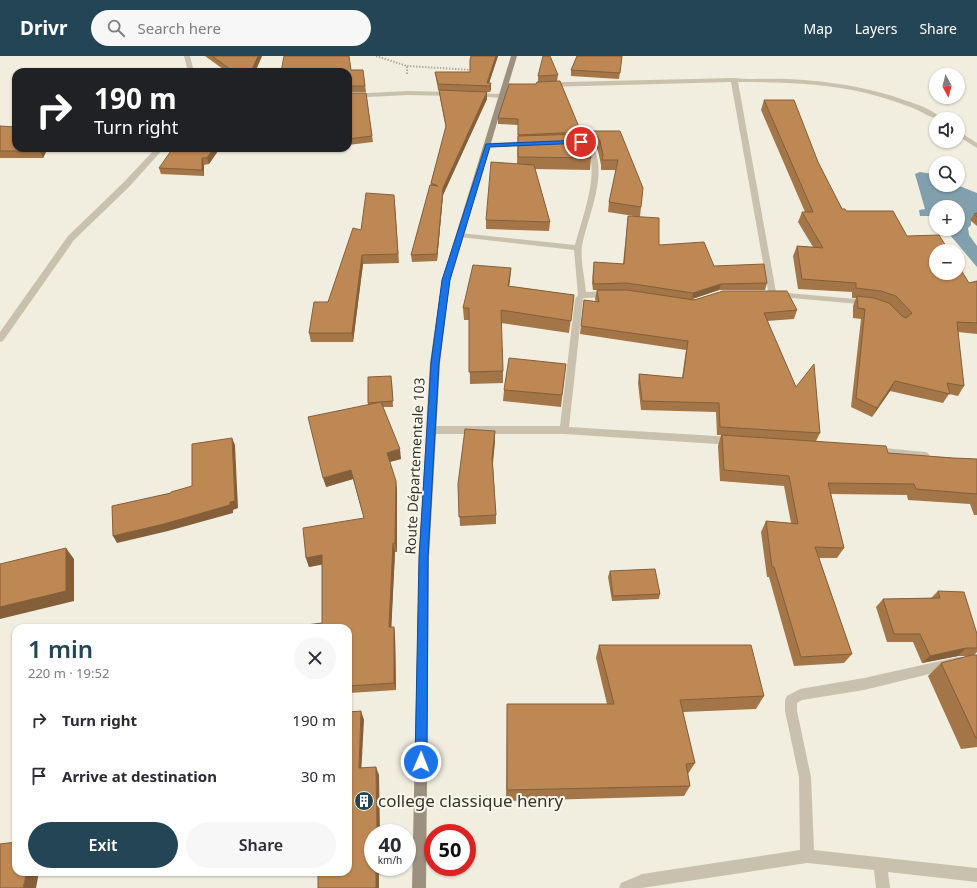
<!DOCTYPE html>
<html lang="en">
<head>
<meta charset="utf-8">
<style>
  :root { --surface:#fff; --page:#f7f7f7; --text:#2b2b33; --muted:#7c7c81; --accent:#234556 }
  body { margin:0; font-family:"Noto Sans",sans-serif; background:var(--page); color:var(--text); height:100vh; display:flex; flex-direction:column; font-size:15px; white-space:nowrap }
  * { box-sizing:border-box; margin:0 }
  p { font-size:13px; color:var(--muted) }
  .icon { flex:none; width:22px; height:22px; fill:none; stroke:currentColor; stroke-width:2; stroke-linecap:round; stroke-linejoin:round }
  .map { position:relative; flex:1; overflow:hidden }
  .side { position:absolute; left:12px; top:568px; width:340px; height:252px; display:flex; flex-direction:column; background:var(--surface); border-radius:12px; box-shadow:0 1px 3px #0004 }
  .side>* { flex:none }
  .top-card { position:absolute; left:12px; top:12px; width:340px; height:84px; border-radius:12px; box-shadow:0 1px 3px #0004; background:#202124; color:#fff; overflow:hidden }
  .needle { width:26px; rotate:173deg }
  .buttons { position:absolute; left:929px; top:12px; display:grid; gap:8px }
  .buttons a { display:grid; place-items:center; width:36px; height:36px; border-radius:50%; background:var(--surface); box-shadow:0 1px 3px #0004; font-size:20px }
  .speed { position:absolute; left:364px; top:768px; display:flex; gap:8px; font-size:20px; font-weight:700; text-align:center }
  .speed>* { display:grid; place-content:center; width:52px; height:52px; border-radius:50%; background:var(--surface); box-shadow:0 1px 3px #0004; line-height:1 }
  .speed small { font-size:10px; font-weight:400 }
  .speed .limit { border:6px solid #d22; background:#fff; color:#111 }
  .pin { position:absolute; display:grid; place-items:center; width:34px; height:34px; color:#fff; margin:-17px; border:2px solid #fff; border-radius:50%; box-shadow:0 1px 4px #0007 }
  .me { position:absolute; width:44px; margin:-22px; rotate:1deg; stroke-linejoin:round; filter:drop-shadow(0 0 3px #0008) }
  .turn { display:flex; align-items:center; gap:14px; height:84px; padding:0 16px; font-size:18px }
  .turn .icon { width:52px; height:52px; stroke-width:2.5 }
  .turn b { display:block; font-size:28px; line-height:34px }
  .round { display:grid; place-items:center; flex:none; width:42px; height:42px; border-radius:21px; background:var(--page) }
  .overview { display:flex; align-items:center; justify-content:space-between; height:68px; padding:0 16px }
  h1 { font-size:24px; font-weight:600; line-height:30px; color:var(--accent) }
  .cta { display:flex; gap:8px; margin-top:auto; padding:8px 16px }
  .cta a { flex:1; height:46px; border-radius:24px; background:var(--accent); color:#fff; font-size:16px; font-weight:600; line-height:46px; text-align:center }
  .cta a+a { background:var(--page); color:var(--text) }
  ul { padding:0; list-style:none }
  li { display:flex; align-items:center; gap:12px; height:56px; padding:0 16px }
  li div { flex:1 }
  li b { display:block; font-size:15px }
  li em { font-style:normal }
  header { display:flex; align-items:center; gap:24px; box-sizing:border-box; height:56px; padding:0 20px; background:var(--accent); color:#fff }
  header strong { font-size:19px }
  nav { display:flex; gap:22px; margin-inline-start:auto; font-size:14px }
  .search { width:280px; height:36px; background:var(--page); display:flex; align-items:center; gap:10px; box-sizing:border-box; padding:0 14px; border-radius:22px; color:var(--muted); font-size:15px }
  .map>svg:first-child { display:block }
  .water { fill:#819fac }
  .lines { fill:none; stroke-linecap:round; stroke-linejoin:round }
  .path { stroke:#b5ac97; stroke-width:2; stroke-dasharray:1.5 1.5; stroke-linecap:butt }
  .street { fill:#c9c1ad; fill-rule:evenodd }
  .secondary { fill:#9c917e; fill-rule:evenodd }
  .wall { fill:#a37547 }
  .shaded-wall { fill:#845f3a }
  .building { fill:#bd8853; stroke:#845f3a }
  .route { fill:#1a73e8; stroke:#114b97 }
  .labels { text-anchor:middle; stroke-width:4; stroke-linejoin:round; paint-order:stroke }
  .street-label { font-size:14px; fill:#38322b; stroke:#f9f7ec }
  .near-poi-label { font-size:17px; fill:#38322b; stroke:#f9f7ec; text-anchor:start }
</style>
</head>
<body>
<header>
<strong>Drivr</strong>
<div class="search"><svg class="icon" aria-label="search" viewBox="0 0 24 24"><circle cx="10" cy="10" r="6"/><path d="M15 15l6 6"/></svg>Search here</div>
<nav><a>Map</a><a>Layers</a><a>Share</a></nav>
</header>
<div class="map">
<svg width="977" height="832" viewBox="0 0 977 832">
  <rect width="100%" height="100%" fill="#f1eee0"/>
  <polygon class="water" points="920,116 933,118 936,121 936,129 957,129 977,137 977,160 971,164 971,169 968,172 969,179 977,190 977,211 945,173 958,173 958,151 936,151 936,162 934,160 920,160 919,154 925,153 915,118"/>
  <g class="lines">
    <g class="path">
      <polyline points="376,0 407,10 407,18"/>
      <polyline points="407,10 472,14"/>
    </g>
    <g class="street">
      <polygon points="184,0 190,0 194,16 188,16"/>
      <path d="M734,22c18,2 37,0 55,1 40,2 80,8 118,22 12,4 27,9 35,18 -11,0 -17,-6 -29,-11 -16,-6 -31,-11 -47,-15 -42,-10 -86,-11 -128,-11l38,210 91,8 4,3 -1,2 -101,-9 -38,-214 -183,5 -3,-2 3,-2 17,-1z"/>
      <polygon points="408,35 453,36 456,38 453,40 408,39 348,42 348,38"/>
      <polygon points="473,37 503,38 506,40 503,42 471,40 471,38"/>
      <polygon points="958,75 977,87 977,92 958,80"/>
      <path d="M579,84l12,3c19,28 -3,72 -9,103 -2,13 3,33 4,46l24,-1 4,3 -4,3 -26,1 -1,1 -14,128 163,10 3,1 2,3 -2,3 -3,1 -168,-11h-133l-3,-1 -2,-3 2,-3 3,-1h129l15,-127 3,-4 -4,-45 -114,-13 -4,-2 4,-2 115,12c7,-27 26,-74 11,-99l-11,-4z"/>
      <polygon points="531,85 533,86 533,88 488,91 484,89 488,87"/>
      <polygon points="156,92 164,92 129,131 74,184 3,285 0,286 0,276 68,180 123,127"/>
      <polygon points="874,391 925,396 928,397 930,400 928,403 925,404 874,399 871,398 869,395 871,392"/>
      <polygon points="958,601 977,601 977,611 958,611 864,634 802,644 797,647 797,655 811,721 814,794 977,812 977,826 888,816 890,832 876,832 874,814 807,807 642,832 619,832 621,827 642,818 800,794 799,721 785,655 785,644 787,640 800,633 864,622"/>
    </g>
    <polygon class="secondary" points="511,0 517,0 450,224 440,307 429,501 426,832 412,832 419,501 430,307 442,224"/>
  </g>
  <g class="wall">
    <polygon points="205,0 262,0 255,16 227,16"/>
    <polygon points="471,0 498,0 489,27 491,27 491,33 490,36 487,36 487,43 443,139 437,205 412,206 411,199 446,72 440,42 439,34 438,34 435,16 470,16"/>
    <polygon points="622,0 619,23 571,20 571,14"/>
    <polygon points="351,14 363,14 366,36 348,36 348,16"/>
    <polygon points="558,19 557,25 538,26 538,20"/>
    <polygon points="509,28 581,76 581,78 591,102 590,114 535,113 550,166 549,175 486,173 486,164 517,108 518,69 498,68 498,62"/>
    <polygon points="348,37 366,37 373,86 348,89"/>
    <polygon points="764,44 818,106 842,153 907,180 969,227 977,225 977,278 958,276 964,330 958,340 949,338 943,347 890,335 872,361 851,351 861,263 853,262 853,250 856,242 852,242 852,236 798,233 793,200 797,190 813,191 798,166 802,156 805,156 761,54"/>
    <polygon points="0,70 48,92 43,102 0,102"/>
    <polygon points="591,75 620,75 641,151 640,161 608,156 609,146 616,114 601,114 601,109 598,95 594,87 590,85"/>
    <polygon points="220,92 209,108 204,109 204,120 161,118 159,112"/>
    <polygon points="297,92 316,92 298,94"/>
    <polygon points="395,148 399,207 363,208 353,286 311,286 309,277 328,246 361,174"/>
    <polygon points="977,157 977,170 970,164 974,158"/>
    <polygon points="628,160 659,189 714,210 767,227 765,234 719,234 692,243 797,254 794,263 767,265 796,331 820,377 816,385 888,397 953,402 977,403 977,459 974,459 970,448 908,444 907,439 831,438 844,492 837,502 819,502 852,598 844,607 794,610 769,521 767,521 761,476 766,465 791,467 784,430 720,425 718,390 721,379 717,379 716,356 641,354 638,327 639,318 682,322 686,294 580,278 584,244 596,246 595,243 597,234 626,234 593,234 592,227 594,206 623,208"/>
    <polygon points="511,212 510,224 509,230 574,239 569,277 501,267 503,315 503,327 470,328 469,264 464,264 463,252"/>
    <polygon points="566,308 561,351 503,345 504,334"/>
    <polygon points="392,326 393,351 383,351 401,403 390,406 397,434 397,496 395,496 391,571 394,571 395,579 396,634 349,637 348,634 348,572 322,567 322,508 309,511 306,502 364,462 353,423 326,431 368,348 368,347"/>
    <polygon points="495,375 495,385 493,408 496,459 496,468 460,470 458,428"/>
    <polygon points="610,515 660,538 659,543 612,545 608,521"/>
    <polygon points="938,535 977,578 977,596 974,599 977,599 977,691 961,693 928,620 941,607 972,600 958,600 922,607 913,586 887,586 876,551 883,543 931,542"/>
    <polygon points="599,589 764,640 756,653 683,656 695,707 688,718 690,730 684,740 506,745 507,648 607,648 596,602"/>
  </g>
  <g class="shaded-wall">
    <polygon points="258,0 262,0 255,16 251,16"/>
    <polygon points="496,0 498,0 488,30 487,27"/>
    <polygon points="491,27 491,33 490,36 490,30"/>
    <polygon points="487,36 487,43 443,139 437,205 437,198 443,132"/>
    <polygon points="42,92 48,92 43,102 40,95"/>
    <polygon points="214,92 220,92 209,108 207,102"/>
    <polygon points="202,102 204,109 204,120 202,114"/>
    <polygon points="362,199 363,208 353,286 352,277"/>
    <polygon points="511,212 510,224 507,242 508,230"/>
    <polygon points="721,228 719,234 692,243 693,237"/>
    <polygon points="895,325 890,335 872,361 877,352"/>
    <polygon points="495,375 495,385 492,411 492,402"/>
    <polygon points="232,382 235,389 238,452 233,454 233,457 168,475 117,487 113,480 230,446"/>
    <polygon points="400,393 401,403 389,406 387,397"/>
    <polygon points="351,414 353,423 326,431 323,422"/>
    <polygon points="396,425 397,434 397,496 395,487"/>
    <polygon points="393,487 395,496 391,579 389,571"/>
    <polygon points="66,492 74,503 74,545 0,563 0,551"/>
    <polygon points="322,499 325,508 309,511 306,502"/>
    <polygon points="394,571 395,579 396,634 394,627"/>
    <polygon points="966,592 958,600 922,607 930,600"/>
    <polygon points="361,655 364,664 361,720 359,712"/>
    <polygon points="376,711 379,719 380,777 377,777"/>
    <rect x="376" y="811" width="3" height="21"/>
    <polygon points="27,816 39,816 36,832 23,832"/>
  </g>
  <g class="building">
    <polygon points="212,0 258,0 251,16 228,16 230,13"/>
    <polygon points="284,0 349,0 351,14 363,14 365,30 348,30 348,16 281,16"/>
    <polygon points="471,0 496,0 487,27 491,27 490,30 438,28 435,16 470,16 470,4"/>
    <polygon points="543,0 550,0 558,19 538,20"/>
    <polygon points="577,0 622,0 620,17 571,14"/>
    <polygon points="560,25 581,76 518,79 518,63 498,62 509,28 536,28 537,26"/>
    <polygon points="439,34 487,36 443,132 437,198 411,199 430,129 438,130 431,127 446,70"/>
    <polygon points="348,37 366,37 372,80 348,83"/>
    <polygon points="764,44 794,44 818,106 842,153 845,153 846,155 893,155 907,180 939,179 949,195 936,195 936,217 958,217 958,209 969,227 977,225 977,267 957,266 964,330 947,327 950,338 895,325 877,352 856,342 865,253 858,252 857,240 874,242 889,247 902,260 906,262 912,257 896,240 881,235 856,232 856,227 802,223 797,190 823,192 802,156 813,156"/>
    <polygon points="0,70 16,71 16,92 42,92 40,95 0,95"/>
    <polygon points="591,75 620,75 643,132 641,151 609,146 618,104 602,104 603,99 600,85 595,77"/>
    <polygon points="582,78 586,78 590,88 591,102 518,101 518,80"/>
    <polygon points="173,92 214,92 207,102 202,102 202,114 159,112"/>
    <polygon points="491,106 534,109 550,166 486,164"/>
    <polygon points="366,137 394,139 398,198 362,199 352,277 309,277 314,246 328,246 353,172 361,174"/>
    <polygon points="977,157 977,161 974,158"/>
    <polygon points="628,160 659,162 659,189 704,186 714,210 764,208 767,227 721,228 693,237 627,227 594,228 593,221 594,206 624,208"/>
    <polygon points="473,209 511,212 508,230 574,239 571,265 501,254 503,315 469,316 469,252 463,252"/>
    <polygon points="597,234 627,234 694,244 723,235 787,235 797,254 764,257 796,331 814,308 820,377 720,371 719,347 642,345 639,318 683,322 688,285 581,270 584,244 599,246"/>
    <polygon points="509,302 566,308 562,339 504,334"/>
    <polygon points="391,320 393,345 368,347 368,321"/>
    <polygon points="381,346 400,393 387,397 396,425 395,487 393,487 389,571 394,571 394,627 348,630 348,572 290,572 290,571 322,567 322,499 306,502 303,472 364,462 351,414 323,422 308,361"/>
    <polygon points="465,373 495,375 492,402 496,459 459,461 458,428"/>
    <polygon points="722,379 886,390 888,397 953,402 977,403 977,438 916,433 914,428 828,427 844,492 815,491 852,598 801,601 774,511 772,511 766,465 798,468 789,420 724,414"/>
    <polygon points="232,382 235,445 230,446 230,449 164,468 113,480 112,450 171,437 171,436 192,430 192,388"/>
    <polygon points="66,492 66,535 0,551 0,508"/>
    <polygon points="655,513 660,538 613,540 610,515"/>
    <polygon points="938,535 964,536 977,578 977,592 966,592 930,600 920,578 894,578 883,543 940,542"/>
    <polygon points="599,589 751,589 764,640 680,644 695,707 686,708 690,730 507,734 507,648 614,648"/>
    <polygon points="972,599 977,599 977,682 976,682 941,607"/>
    <polygon points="361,655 359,712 376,711 377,777 373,777 373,811 376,811 376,832 318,832 318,816 348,816 348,656"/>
    <polygon points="16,786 16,816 27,816 23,832 0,832 0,788"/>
  </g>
  <polygon class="route" points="581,84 583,85 583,87 490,91 450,224 439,307 428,501 427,706 425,710 421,712 417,710 415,706 419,501 431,307 442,224 486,88"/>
  <defs>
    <g id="building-disc" transform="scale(1)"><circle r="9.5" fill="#234556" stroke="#f9f7ec"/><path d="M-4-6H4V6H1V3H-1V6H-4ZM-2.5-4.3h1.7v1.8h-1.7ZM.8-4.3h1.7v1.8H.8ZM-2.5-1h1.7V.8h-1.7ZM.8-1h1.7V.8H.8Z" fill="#fff"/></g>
  </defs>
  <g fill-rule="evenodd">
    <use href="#building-disc" x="364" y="745"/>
  </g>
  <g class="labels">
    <g class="street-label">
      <text transform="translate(415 410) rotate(-87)" y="5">Route Départementale 103</text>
    </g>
    <g class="near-poi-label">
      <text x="378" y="751">college classique henry</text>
    </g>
  </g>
</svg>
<div class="buttons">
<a><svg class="needle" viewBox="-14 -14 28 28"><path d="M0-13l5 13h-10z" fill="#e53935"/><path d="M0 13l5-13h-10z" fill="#7c7c81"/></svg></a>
<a><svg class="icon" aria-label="sound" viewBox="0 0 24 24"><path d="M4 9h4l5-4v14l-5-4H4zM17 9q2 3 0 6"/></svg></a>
<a><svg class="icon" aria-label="search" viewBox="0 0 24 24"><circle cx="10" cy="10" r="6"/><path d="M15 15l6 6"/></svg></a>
<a>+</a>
<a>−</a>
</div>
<div class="speed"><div>40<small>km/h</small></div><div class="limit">50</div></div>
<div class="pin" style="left:581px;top:86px;background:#d93025"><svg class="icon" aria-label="arrive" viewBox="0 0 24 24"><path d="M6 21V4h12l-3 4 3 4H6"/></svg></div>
<svg class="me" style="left:421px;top:706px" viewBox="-20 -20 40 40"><circle r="17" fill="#1a73e8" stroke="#fff" stroke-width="3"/><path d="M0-11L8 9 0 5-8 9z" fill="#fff"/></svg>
<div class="top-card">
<div class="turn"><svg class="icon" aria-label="right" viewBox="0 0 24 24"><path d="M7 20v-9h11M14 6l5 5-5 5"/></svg><div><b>190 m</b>Turn right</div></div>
</div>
<section class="side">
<div class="overview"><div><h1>1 min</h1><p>220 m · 19:52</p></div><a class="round"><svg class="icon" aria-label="close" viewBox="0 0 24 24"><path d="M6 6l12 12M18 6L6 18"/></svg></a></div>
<ul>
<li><svg class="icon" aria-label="right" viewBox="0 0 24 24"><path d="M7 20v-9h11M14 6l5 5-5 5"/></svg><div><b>Turn right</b></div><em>190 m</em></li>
<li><svg class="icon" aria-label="arrive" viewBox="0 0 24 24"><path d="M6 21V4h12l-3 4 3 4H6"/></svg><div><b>Arrive at destination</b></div><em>30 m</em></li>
</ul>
<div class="cta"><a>Exit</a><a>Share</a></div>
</section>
</div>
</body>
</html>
